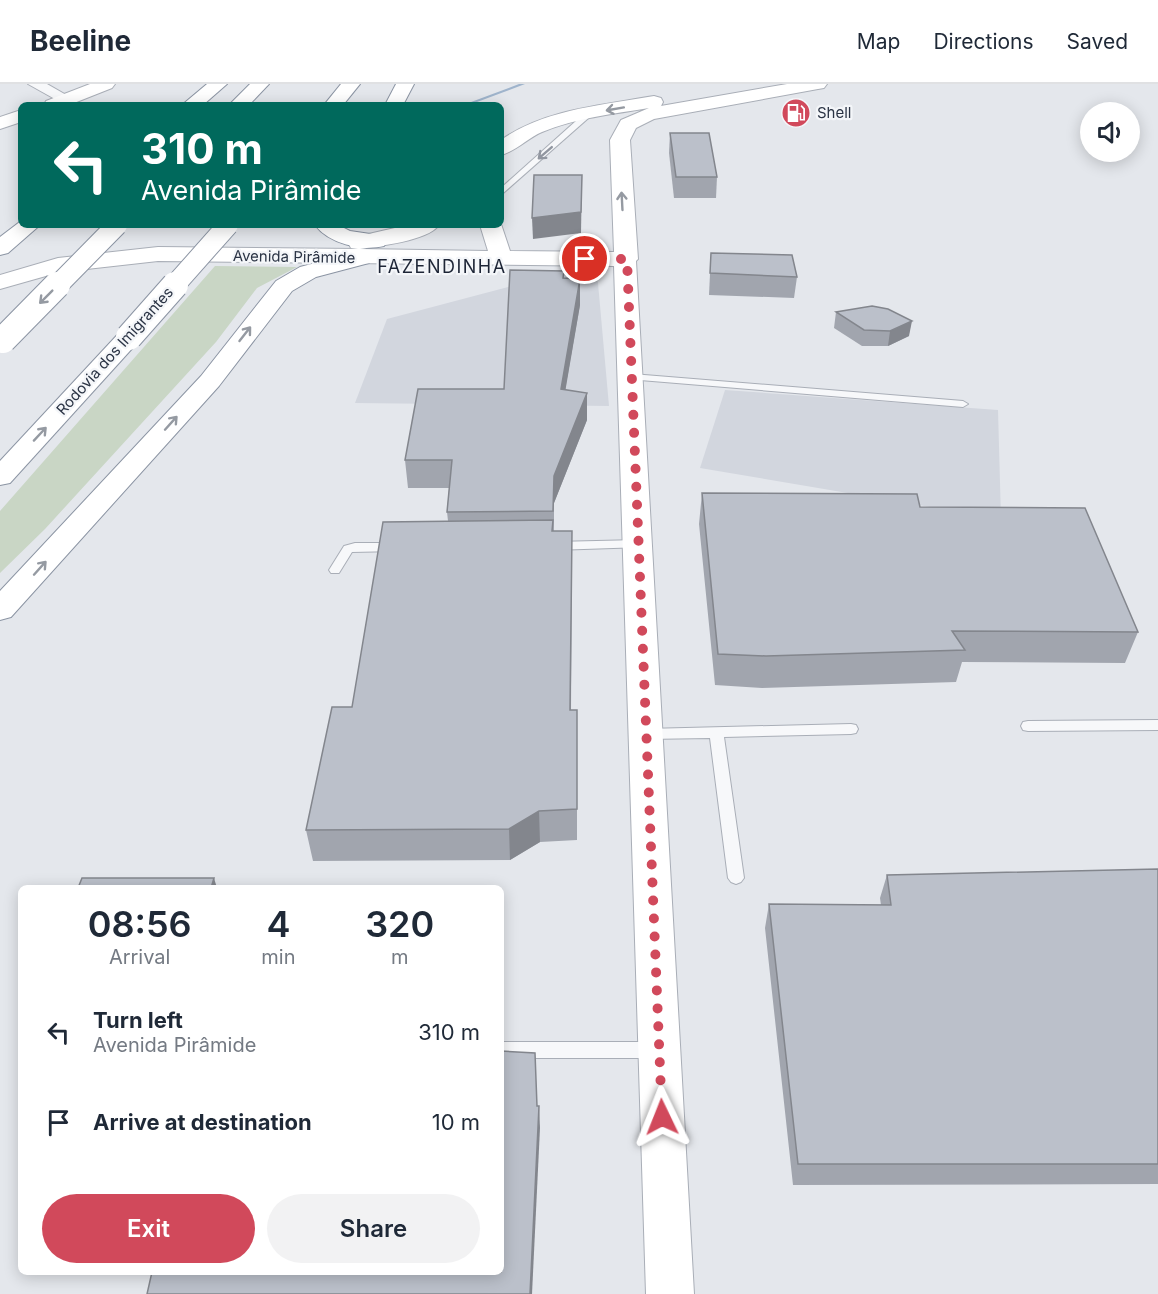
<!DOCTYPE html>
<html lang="en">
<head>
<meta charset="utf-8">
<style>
  :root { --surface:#fff; --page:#f2f2f3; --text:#1f2937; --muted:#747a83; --line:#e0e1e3; --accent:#d1495b }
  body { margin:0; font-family:Inter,sans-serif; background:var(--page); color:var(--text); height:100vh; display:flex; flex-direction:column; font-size:22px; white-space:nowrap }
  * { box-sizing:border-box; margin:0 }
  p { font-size:20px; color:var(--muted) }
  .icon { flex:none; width:33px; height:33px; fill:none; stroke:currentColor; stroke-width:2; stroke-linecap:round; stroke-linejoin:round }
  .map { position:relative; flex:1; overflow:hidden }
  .panel { position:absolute; left:18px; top:801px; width:486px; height:390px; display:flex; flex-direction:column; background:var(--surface); border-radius:9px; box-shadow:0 3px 15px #0003 }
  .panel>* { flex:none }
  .banner { position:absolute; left:18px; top:18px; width:486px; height:126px; border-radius:9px; box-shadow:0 3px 15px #0003; background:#00695c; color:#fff; overflow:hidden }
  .tools { position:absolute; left:1080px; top:18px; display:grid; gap:12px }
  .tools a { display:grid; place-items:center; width:60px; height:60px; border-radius:50%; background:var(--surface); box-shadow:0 3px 15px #0003; font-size:30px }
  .pin { position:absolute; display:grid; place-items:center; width:51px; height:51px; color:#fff; margin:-26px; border:3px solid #fff; border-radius:50%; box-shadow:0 2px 6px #0007 }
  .me { position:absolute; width:66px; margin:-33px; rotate:358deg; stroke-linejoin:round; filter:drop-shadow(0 0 4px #0008) }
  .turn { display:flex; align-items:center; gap:21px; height:126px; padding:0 24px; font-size:27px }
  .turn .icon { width:78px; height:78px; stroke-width:2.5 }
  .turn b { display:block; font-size:42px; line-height:51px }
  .eta { display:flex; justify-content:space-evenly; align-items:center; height:102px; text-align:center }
  .eta b { font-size:36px; font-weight:600; line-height:42px }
  .action { display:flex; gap:12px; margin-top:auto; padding:12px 24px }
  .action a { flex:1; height:69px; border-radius:36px; background:var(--accent); color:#fff; font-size:24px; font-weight:600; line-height:69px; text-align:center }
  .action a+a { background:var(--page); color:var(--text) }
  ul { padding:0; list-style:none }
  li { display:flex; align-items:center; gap:18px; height:90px; padding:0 24px }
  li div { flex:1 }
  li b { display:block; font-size:22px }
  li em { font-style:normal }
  header { display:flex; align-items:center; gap:36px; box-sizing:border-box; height:84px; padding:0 30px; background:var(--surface); border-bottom:2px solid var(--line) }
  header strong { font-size:28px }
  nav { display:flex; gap:33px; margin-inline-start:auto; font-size:21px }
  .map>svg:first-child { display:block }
  .built { fill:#d2d6de }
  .green { fill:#c9d6c5 }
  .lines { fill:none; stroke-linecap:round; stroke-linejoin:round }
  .stream { fill:#9fb4cc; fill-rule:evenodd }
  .lane-casing { stroke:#a9aeb7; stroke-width:2 }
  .street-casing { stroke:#a9aeb7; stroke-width:2 }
  .secondary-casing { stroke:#a9aeb7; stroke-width:2 }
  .highway-casing { stroke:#8b94a3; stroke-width:2 }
  .lane { fill:#f7f8fa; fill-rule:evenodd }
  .street { fill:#f7f8fa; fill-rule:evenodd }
  .secondary { fill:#fff; fill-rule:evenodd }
  .highway { fill:#fff; fill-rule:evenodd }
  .highway-bridge-far1-casing { stroke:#8b94a3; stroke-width:22; stroke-linecap:butt }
  .highway-bridge-casing { stroke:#8b94a3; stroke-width:28; stroke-linecap:butt }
  .highway-bridge-far1 { stroke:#fff; stroke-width:20 }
  .highway-bridge { stroke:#fff; stroke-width:26 }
  .wall { fill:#a1a5ae }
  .shaded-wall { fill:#83868d }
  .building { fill:#bbc0ca; stroke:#83868d; stroke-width:1.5 }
  .oneway { stroke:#959aa2 }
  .oneway2 { stroke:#9196a0 }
  .route { stroke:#d1495b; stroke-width:10; stroke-dasharray:0 18 }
  .labels { text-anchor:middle; stroke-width:4.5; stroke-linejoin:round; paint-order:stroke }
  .far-poi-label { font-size:15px; fill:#2b3445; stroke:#f4f6f9; text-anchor:start }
  .far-street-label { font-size:15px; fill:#2b3445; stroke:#f4f6f9 }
  .far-quarter-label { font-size:18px; letter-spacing:1.5px; fill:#1d2536; stroke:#f4f6f9 }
</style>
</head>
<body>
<header>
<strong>Beeline</strong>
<nav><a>Map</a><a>Directions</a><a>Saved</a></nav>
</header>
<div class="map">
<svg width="1158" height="1210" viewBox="0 0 1158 1210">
  <rect width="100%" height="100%" fill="#e4e7ec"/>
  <g class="built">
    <polygon points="584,183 597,188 609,322 355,319 387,235"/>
    <polygon points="725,306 998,326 1001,435 700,384"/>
  </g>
  <polygon class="green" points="215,182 297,183 257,204 216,258 45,445 0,489 0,427"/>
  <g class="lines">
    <polygon class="stream" points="519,0 525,0 469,21 463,21"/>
    <g class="lane-casing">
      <g id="lane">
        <polygon points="586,28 593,30 501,111 501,104"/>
        <polygon points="632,290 963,317 968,320 963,323 628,295 628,291"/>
        <polygon points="639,456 643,457 645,460 643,463 554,466 548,462 554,458"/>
        <polygon points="355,459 397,459 403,463 397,467 352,468 339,489 331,489 329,486 344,462"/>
        <polygon points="1158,636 1158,646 1028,647 1023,646 1021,642 1023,638 1028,637"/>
        <polygon points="851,640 856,641 858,645 856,649 851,650 724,653 744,794 741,798 736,800 731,798 728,794 710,654 646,655 641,654 639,650 641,646 646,645"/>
        <polygon points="501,958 655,958 661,961 664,966 661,971 655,974 501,974"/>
      </g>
    </g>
    <g class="street-casing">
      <polygon id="street" points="28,0 47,0 75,16 72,19 62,19"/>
    </g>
    <g class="secondary-casing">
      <g id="secondary">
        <polygon points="90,0 115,0 112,4 69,21 44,21 46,17"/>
        <path d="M787,0h40l-3,4 -6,1 -164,30 -18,9 -6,12 8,119 -2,2 58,1033h-48l-32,-1028 -456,-5 -98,11 -60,17v-14l58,-17 100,-11 200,2 -7,-1 -3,-5 3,-5 57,-13h31c-11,16 -61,21 -79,24l128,2 -8,-26 21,-1 9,27 104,1 -4,-112 11,-20 28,-12c-36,6 -73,10 -107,24 -14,6 -26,19 -41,23v-15c44,-31 102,-35 153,-44l7,2 2,4 -2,4 -6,1z"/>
        <polygon points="21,26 21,38 0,45 0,33"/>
      </g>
    </g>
    <g class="highway-casing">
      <g id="highway">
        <polygon points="207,0 227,0 203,21 182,21"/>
        <polygon points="250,0 269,0 249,21 229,21"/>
        <polygon points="341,0 360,0 343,21 324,21"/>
        <polygon points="396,0 414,0 403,21 385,21"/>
        <polygon points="21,137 21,141 40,141 8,169 0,171 0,153"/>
        <path d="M315,141h23l12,6 34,5 3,5 -3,5c-22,5 -55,-2 -69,-21z"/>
        <polygon points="361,167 369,169 372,174 369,179 316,193 292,207 219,302 11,533 0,536 0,507 201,292 276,197 300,183"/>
        <polygon points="129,246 138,248 141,253 138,258 10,399 0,401 0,377 120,248"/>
      </g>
    </g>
    <use href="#lane" class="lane"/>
    <use href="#street" class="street"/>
    <use href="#secondary" class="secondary"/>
    <use href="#highway" class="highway"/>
    <g class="highway-bridge-far1-casing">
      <g id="highway-bridge-far1">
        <polyline points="56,203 117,141"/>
        <polyline points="173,203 228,141"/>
      </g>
    </g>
    <g class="highway-bridge-casing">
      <g id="highway-bridge">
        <polyline points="129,253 175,201"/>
        <polyline points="3,256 57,201"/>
      </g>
    </g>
    <use href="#highway-bridge-far1" class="highway-bridge-far1"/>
    <use href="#highway-bridge" class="highway-bridge"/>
  </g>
  <g class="wall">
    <polygon points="670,49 717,93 716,114 674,114 669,69"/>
    <polygon points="711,169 797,193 794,214 709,211"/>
    <polygon points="564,187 564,194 580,195 580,221 565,306 587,309 587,336 554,419 554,447 572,478 571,626 577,626 577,756 540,758 510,776 313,777 306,746 352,623 448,437 447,428 449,404 408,404 405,376 504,305"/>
    <polygon points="836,228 909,252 888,262 862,262 834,244"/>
    <polygon points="702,409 920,423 1138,548 1125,579 962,578 956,598 762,604 715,601 699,440"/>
    <polygon points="1158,785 1158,1100 793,1101 765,844 769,820 881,821 880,814 887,791"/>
  </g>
  <g class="shaded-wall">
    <polygon points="582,91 581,149 533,155 532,134"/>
    <polygon points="580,195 580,221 561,332 561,305"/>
    <polygon points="912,237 909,252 888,262 890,247"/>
    <polygon points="587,309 587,336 554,419 554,455 554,392"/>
    <polygon points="539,727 540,758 510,776 509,745"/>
    <polygon points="214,794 217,804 211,804"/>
    <polygon points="539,1022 540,1044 532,1210 530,1210"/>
  </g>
  <g class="building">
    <polygon points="670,49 709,49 717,93 676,93"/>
    <polygon points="534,91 582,91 581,128 532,134"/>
    <polygon points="711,169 792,171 797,193 710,189"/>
    <polygon points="510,186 564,187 563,194 580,195 561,305 587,309 554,392 553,427 447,428 452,376 405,376 418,305 504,305"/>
    <polygon points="872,222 888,225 912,237 890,247 864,246 836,228"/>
    <polygon points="702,409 917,410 920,423 1085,424 1138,548 952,547 965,566 766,572 718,570"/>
    <polygon points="553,436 552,447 572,447 570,626 577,626 577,725 539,727 509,745 306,746 332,623 352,623 383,438"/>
    <polygon points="1158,785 1158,1080 798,1080 769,820 891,821 887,791"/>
    <polygon points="82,794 214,794 211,804 78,804"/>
    <polygon points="490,802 490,804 291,804 291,803"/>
    <polygon points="501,967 535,969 537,1022 539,1022 530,1210 147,1210 152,1188 501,1188"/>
  </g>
  <defs><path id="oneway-shaft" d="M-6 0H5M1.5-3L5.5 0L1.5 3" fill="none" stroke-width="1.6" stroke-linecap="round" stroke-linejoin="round" transform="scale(1.5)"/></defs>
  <g class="oneway">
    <use href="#oneway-shaft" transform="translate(615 25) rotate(170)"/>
    <use href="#oneway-shaft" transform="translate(622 117) rotate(-93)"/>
    <use href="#oneway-shaft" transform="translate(46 213) rotate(135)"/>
    <use href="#oneway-shaft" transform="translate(245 250) rotate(-52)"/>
    <use href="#oneway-shaft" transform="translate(171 339) rotate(-48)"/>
    <use href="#oneway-shaft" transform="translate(40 350) rotate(-47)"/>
    <use href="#oneway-shaft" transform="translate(40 484) rotate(-48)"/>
  </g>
  <use class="oneway2" href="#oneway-shaft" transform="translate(545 69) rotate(139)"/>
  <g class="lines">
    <polyline class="route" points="585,175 627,175 662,1033"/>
  </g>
  <defs>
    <g id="fuel-disc" transform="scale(1.5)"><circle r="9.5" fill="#d1495b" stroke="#f4f6f9"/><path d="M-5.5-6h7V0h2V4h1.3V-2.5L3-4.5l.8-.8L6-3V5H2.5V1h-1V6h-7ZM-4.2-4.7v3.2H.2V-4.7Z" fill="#fff"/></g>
  </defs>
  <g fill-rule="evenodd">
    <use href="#fuel-disc" x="796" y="29"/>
  </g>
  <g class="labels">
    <g class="far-poi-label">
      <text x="817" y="34">Shell</text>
    </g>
    <g class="far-street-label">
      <text transform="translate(294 173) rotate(1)" y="5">Avenida Pirâmide</text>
      <text transform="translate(115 267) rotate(-48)" y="5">Rodovia dos Imigrantes</text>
    </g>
    <g class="far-quarter-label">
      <text x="442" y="189">FAZENDINHA</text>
    </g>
  </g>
</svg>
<div class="tools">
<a><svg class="icon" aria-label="sound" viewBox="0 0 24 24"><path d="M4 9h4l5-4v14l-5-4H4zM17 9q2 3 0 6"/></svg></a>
</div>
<div class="pin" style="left:585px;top:175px;background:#d93025"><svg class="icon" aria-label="arrive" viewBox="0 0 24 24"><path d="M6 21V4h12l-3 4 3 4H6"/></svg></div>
<svg class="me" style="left:662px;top:1033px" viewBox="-20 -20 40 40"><path d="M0-17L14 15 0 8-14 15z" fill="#d1495b" stroke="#fff" stroke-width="4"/></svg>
<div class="banner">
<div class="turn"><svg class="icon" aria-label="left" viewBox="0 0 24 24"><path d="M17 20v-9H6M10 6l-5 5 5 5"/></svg><div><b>310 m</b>Avenida Pirâmide</div></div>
</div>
<section class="panel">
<div class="eta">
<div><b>08:56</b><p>Arrival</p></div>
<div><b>4</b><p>min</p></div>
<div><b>320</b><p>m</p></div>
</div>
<ul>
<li><svg class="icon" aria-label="left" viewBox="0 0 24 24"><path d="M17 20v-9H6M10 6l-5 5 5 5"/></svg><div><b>Turn left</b><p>Avenida Pirâmide</p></div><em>310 m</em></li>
<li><svg class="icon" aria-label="arrive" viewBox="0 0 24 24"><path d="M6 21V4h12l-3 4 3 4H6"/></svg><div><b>Arrive at destination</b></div><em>10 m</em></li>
</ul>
<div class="action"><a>Exit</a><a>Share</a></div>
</section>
</div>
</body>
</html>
